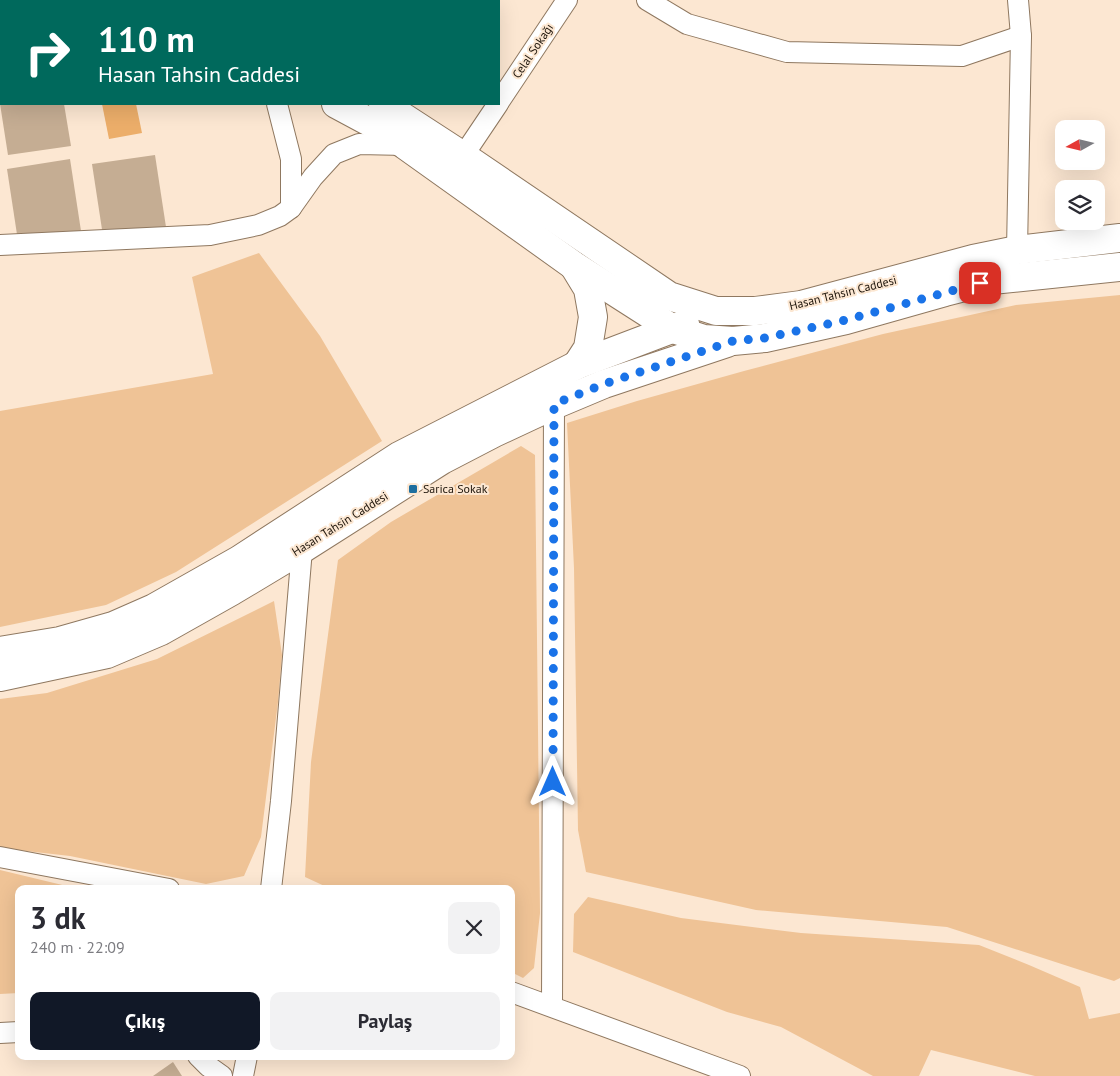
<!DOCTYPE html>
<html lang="tr">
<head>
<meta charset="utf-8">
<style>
  :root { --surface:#fff; --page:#f2f2f3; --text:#2b2b33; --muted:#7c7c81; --accent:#111827 }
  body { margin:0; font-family:"PT Sans",sans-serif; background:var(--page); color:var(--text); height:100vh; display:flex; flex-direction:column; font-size:19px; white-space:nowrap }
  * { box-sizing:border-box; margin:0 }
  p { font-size:16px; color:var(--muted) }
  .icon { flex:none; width:28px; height:28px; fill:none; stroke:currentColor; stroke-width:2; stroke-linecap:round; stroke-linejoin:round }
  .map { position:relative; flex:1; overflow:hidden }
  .panel { position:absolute; left:15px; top:885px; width:500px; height:175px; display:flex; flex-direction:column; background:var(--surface); border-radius:10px; box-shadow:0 5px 20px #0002 }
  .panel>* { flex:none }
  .top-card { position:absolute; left:0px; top:0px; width:500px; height:105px; box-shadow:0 5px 20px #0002; background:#00695c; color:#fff; overflow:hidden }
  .needle { width:32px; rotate:262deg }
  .fabs { position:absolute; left:1055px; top:120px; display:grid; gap:10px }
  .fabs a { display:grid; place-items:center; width:50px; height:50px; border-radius:10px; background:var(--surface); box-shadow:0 5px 20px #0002; font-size:25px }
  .pin { position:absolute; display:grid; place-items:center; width:42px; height:42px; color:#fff; margin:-21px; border-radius:10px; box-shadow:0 2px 8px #0006 }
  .me { position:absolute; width:55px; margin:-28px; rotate:0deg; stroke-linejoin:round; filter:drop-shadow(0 0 4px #0008) }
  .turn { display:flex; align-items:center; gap:18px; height:105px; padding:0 15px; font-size:22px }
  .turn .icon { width:65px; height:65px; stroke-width:2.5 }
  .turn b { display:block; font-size:35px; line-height:42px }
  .round { display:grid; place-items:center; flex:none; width:52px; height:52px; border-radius:10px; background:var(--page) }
  .head { display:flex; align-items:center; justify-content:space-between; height:85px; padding:0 15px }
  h1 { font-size:30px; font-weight:700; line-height:38px }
  .primary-button { display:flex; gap:10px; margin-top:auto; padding:10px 15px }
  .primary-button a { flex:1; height:58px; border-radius:10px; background:var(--accent); color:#fff; font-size:20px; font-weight:700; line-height:58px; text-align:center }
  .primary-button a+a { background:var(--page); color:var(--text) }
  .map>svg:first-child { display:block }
  .green { fill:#efc396 }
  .water { fill:#ecae6a }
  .building { fill:#c5ad93 }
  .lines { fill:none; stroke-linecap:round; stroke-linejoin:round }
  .minor-casing { stroke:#8f7860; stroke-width:22 }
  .secondary-casing { stroke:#8f7860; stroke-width:30 }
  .minor { stroke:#fff; stroke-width:20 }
  .secondary { stroke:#fff; stroke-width:28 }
  .route { stroke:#1a73e8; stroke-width:9; stroke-dasharray:0 16.2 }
  .poi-dot { fill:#1d6e9f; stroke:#fce7d2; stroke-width:2 }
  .labels { text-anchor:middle; stroke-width:4; stroke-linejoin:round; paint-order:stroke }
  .street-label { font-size:12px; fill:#1e150b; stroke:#fce7d2 }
  .poi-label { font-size:12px; fill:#1e150b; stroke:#fce7d2; text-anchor:start }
</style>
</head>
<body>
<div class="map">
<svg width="1120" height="1076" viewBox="0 0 1120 1076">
  <rect width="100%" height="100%" fill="#fce7d2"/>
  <g class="green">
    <polygon points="259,253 320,336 382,441 176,572 106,605 0,627 0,411 213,374 192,277"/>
    <polygon points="1120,295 1120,978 1114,981 947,927 756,910 586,872 578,830 574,568 567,423 637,401 744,371 883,334 1016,305"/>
    <polygon points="521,446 535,455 540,913 534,968 523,978 511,972 511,889 331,889 305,877 311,762 338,560 391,522"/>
    <polygon points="274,601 282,655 278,702 261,837 244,876 206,884 70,856 0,848 0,699 47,693 157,659"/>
    <polygon points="0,870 79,889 19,889 19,993 0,994"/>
    <polygon points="588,897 681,918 801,933 979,945 1029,965 1080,987 1089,1019 1120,1013 1120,1076 1035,1076 931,1050 919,1076 873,1076 781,1027 727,1012 573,952 574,914"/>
  </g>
  <polygon class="water" points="102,104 136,104 142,133 109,139"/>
  <g class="building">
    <polygon points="0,104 64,104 71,146 8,155"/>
    <polygon points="155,155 166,227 103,236 92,164"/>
    <polygon points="70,159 81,231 18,241 7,169"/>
    <polygon points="173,1062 182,1076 153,1076"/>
  </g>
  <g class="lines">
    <g class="minor-casing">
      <g id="minor">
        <polyline points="647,0 687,24 787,52 962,56 1021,36"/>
        <polyline points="283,1 284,0"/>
        <polyline points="499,102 567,0"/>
        <polyline points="277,104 291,159 291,208"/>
        <polyline points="463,156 498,104"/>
        <polyline points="0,245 210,235 258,225 280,216 291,208 313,177 334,154 359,144 405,145"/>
        <polyline points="1017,250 1021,36 1018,0"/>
        <polyline points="0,857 169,889"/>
        <polyline points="271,889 281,801 302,549"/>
        <polyline points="511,992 740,1076"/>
        <polyline points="552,1006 554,405"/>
        <polyline points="0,1033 19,1032"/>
        <polyline points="198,1056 208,1066 222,1076"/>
        <polyline points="243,1076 247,1056"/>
      </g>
    </g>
    <g class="secondary-casing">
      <g id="secondary">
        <polyline points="167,0 168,1"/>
        <polyline points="225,0 227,1"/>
        <polyline points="336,104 377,126 405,145 573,265 673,329 704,339 733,341 765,338 846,320 945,292 992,280 1120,267"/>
        <polyline points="383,104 463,156 669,296 716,311 755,311 801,305 973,259 1017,250 1120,238"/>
        <polyline points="574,266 588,289 593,317 588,348 577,365"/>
        <polyline points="0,651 60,641 113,626 154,608 239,560 399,456 577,365 685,324"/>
        <polyline points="0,677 107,654 161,631 232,591 302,549 442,460 494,433 554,405 604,384 727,343"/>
      </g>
    </g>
    <use href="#minor" class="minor"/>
    <use href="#secondary" class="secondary"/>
  </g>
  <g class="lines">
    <polyline class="route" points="553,782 554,404 604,384 733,341 765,338 846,320 980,283"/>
  </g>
  <rect class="poi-dot" x="408" y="484" width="10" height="10" rx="2.5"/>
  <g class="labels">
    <g class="street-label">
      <text transform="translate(533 51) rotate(-56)" y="4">Celal Sokağı</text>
      <text transform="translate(843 293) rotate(-14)" y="4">Hasan Tahsin Caddesi</text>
      <text transform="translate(340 524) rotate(-32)" y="4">Hasan Tahsin Caddesi</text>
    </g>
    <g class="poi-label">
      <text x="423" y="493">Sarica Sokak</text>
    </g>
  </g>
</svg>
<div class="fabs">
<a><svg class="needle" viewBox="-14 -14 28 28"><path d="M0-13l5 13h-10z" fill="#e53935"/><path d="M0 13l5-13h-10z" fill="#7c7c81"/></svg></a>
<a><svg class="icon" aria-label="layers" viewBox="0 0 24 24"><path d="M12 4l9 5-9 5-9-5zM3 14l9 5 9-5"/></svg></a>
</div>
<div class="pin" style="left:980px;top:283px;background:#d93025"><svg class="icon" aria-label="arrive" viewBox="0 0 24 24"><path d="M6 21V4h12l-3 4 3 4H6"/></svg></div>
<svg class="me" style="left:553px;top:782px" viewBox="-20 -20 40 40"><path d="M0-17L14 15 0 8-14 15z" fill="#1a73e8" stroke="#fff" stroke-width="4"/></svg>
<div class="top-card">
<div class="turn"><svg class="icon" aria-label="right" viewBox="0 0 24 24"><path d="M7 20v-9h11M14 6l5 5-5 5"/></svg><div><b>110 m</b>Hasan Tahsin Caddesi</div></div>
</div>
<section class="panel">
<div class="head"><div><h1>3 dk</h1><p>240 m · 22:09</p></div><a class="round"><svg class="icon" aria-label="close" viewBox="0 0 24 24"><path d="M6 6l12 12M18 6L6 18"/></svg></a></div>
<div class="primary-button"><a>Çıkış</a><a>Paylaş</a></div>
</section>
</div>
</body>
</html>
